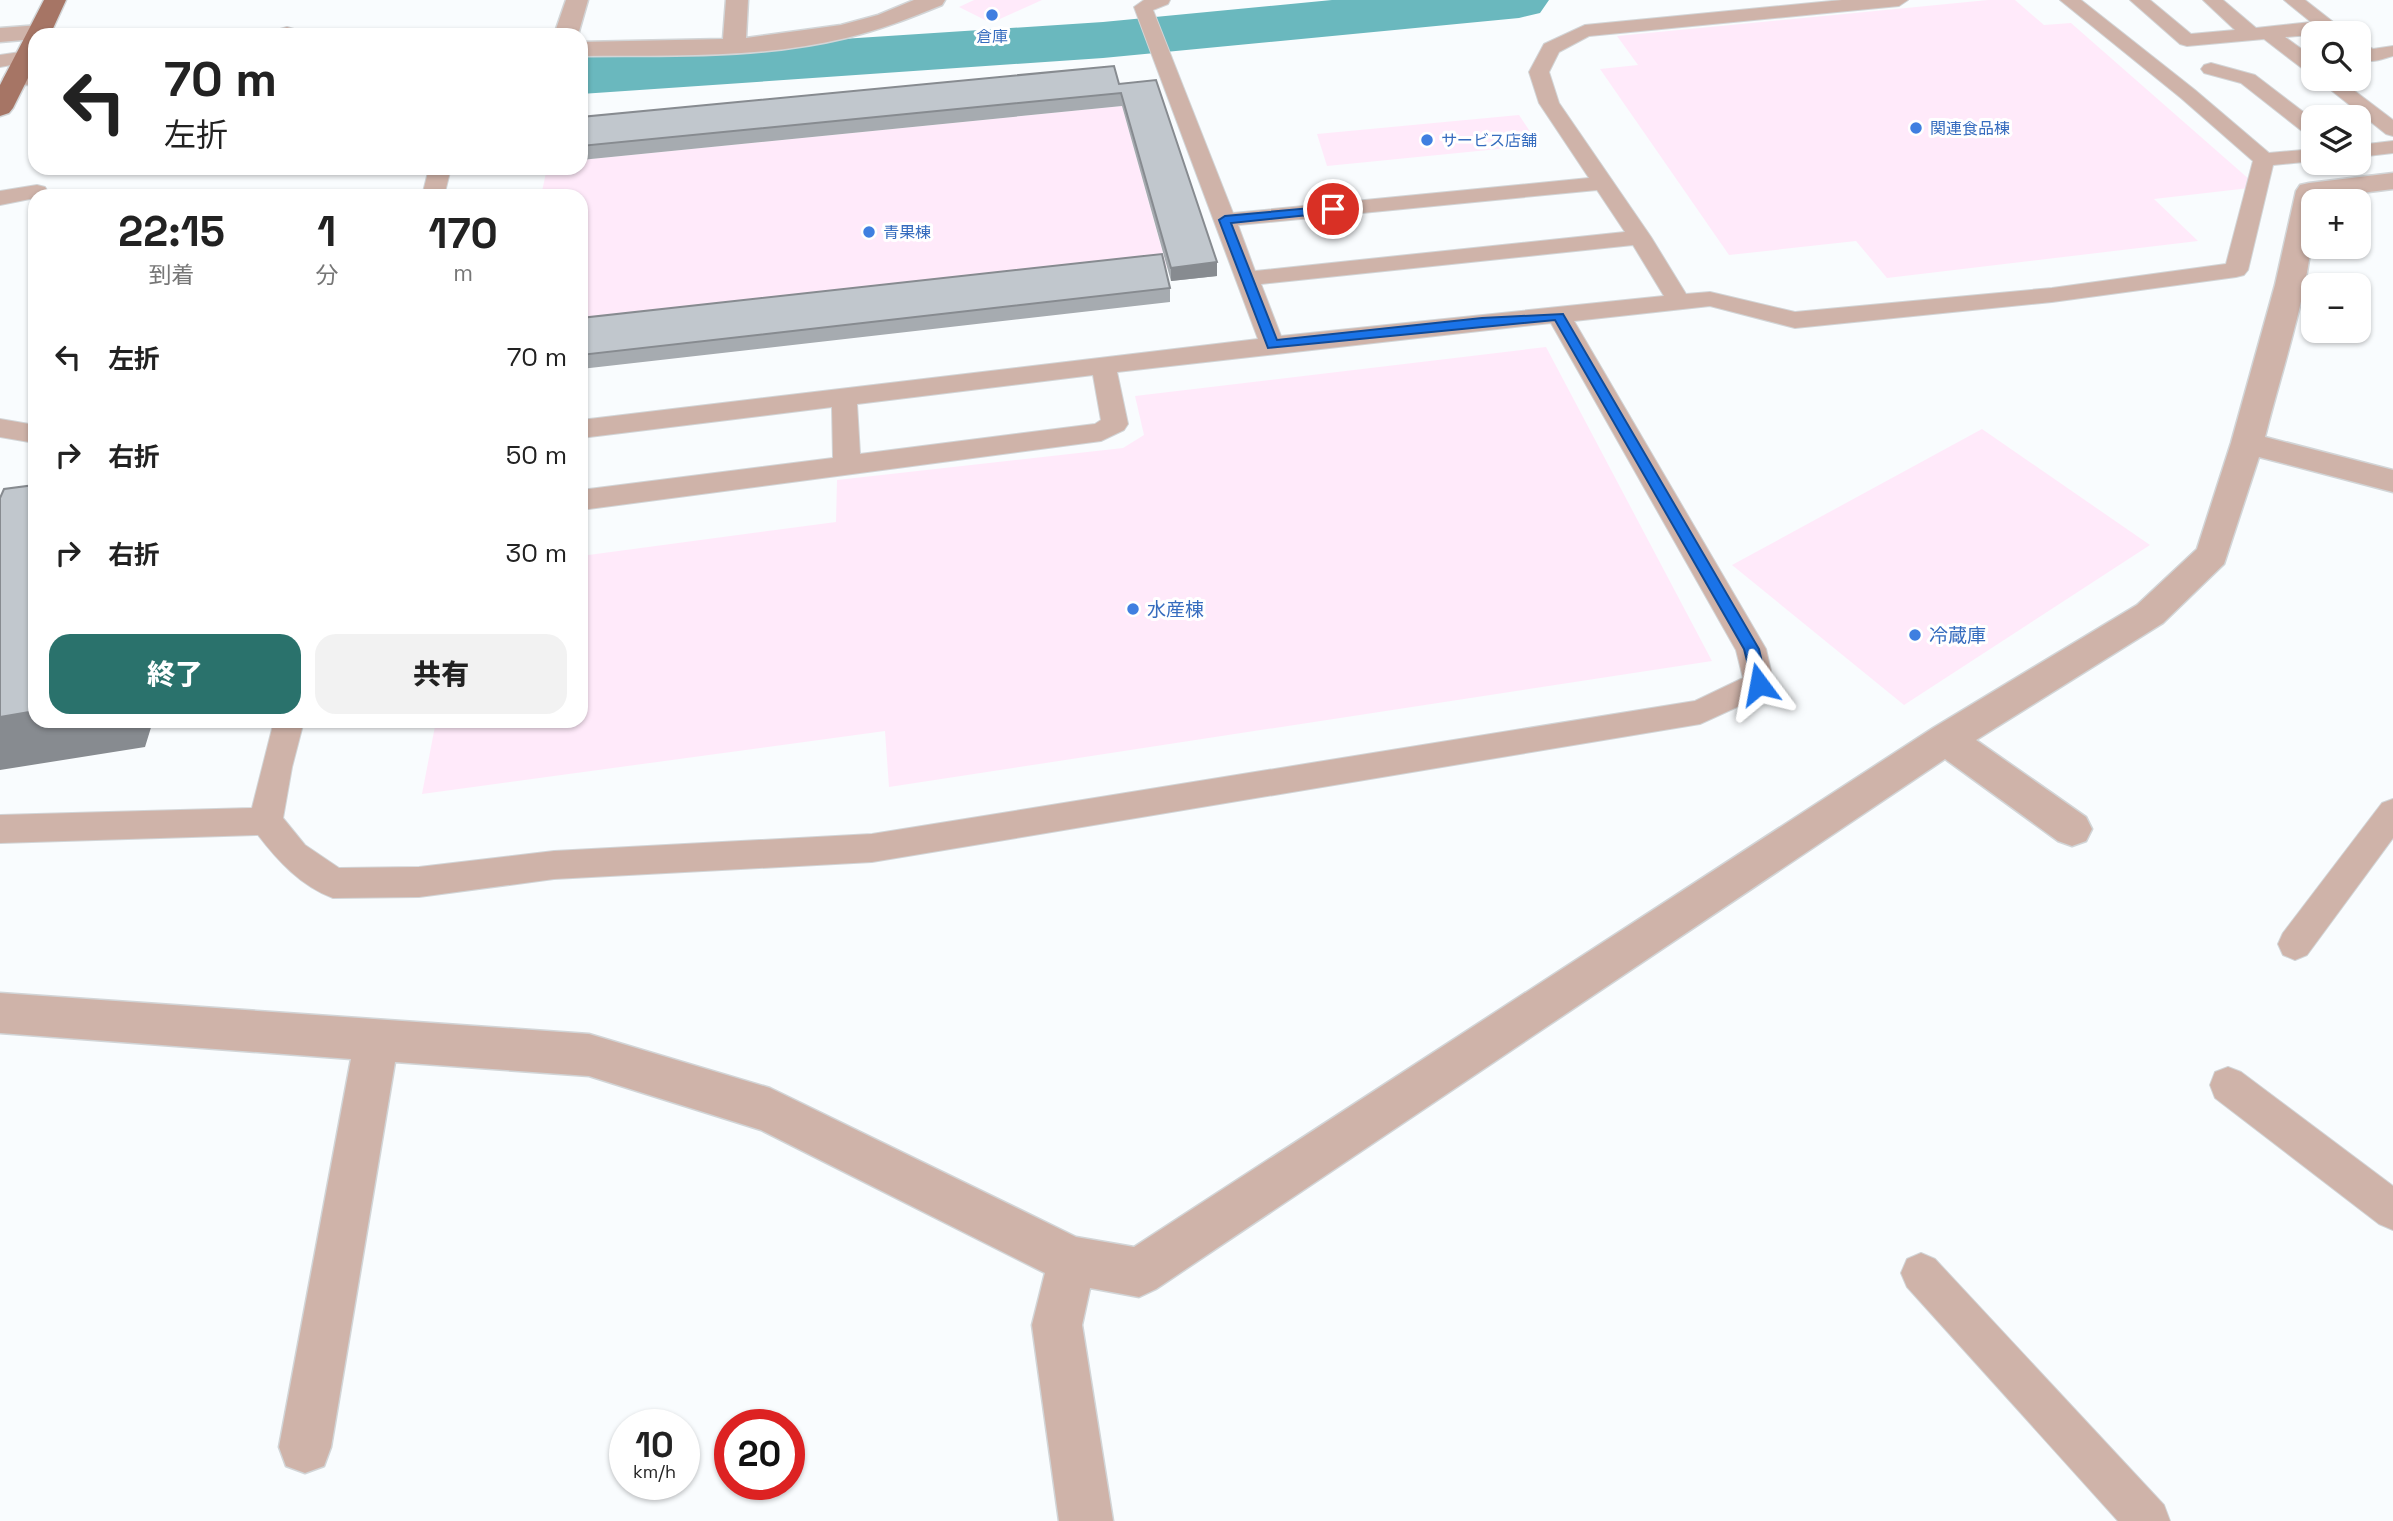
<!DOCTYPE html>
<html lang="ja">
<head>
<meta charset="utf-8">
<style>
  :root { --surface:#fff; --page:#f2f2f2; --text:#222; --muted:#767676; --accent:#2a726c }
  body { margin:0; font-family:"Space Grotesk","Noto Sans JP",sans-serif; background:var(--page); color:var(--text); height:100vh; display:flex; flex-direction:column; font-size:26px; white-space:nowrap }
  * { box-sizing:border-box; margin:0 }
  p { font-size:23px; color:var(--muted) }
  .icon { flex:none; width:38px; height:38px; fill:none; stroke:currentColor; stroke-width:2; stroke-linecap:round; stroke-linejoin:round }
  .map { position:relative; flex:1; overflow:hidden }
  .details { position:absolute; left:28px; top:189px; width:560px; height:539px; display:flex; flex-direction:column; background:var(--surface); border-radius:21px; box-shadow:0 2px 5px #0004 }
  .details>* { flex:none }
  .hud { position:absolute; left:28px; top:28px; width:560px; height:147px; border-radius:21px; box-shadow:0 2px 5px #0004; background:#fff; color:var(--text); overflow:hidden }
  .fabs { position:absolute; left:2301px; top:21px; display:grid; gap:14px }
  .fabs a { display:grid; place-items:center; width:70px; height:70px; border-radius:14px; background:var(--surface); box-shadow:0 2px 5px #0004; font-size:35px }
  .speed { position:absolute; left:609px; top:1409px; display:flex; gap:14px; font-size:35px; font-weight:700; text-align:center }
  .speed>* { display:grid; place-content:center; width:91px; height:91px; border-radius:50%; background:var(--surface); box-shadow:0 2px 5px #0004; line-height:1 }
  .speed small { font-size:18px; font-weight:400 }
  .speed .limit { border:10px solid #d22; background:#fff; color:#111 }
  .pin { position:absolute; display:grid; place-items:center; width:60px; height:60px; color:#fff; margin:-30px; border:4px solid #fff; border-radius:50%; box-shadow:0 2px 7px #0007 }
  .me { position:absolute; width:77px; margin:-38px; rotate:347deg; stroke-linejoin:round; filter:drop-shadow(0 0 5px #0008) }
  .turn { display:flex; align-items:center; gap:24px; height:147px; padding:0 21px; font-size:32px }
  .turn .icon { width:91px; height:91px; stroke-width:2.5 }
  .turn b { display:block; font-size:49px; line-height:60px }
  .eta { display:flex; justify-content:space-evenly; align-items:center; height:119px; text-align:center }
  .eta b { font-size:42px; font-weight:800; line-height:49px }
  .cta { display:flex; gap:14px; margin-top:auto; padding:14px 21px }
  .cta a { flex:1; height:80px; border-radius:21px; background:var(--accent); color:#fff; font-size:28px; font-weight:800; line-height:80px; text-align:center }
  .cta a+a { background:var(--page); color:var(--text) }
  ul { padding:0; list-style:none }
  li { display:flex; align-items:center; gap:21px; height:98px; padding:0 21px }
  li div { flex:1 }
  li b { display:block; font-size:26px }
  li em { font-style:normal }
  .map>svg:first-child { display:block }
  .commercial { fill:#ffeafa }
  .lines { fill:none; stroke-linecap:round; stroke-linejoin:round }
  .river { fill:#6ab8be; fill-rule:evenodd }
  .lane-casing { stroke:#d2d5d7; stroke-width:2 }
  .street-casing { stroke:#d2d5d7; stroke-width:3 }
  .primary-casing { stroke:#d2d5d7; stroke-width:3 }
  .lane { fill:#cfb3a9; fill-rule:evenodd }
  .street { fill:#cfb3a9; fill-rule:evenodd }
  .primary { fill:#a67565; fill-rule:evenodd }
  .wall { fill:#a6abb0 }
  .shaded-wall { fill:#878b90 }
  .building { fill:#c1c7cd; stroke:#878b90; stroke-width:2 }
  .route { fill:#1a73e8; stroke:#114b97; stroke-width:2 }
  .shop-dot { fill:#3f7fe0; stroke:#fff; stroke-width:2.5 }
  .labels { text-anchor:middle; stroke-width:6; stroke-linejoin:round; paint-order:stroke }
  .far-shop-label { font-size:16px; fill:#366cbe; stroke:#fff; text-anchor:start }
  .shop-label { font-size:19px; fill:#366cbe; stroke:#fff; text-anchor:start }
</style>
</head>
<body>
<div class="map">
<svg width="2393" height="1521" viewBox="0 0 2393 1521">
  <rect width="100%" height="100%" fill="#f9fcfe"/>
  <g class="commercial">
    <polygon points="974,0 1042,0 991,23 959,7"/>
    <polygon points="1988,0 2015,0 2044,25 2071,23 2258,187 2154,199 2198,241 1887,278 1856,241 1729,255 1600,69 1638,65 1617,36"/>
    <polygon points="1122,106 1167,268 581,332 581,196 541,196 547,168 581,168 581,160"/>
    <polygon points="1519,115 1539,145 1327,166 1317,134"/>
    <polygon points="1546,347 1712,661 889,787 885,731 422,794 436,721 581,721 581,556 836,522 837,480 1123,448 1144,435 1135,396"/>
    <polygon points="1982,429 2150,545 1904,705 1732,565"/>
  </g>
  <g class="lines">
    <polygon class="river" points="1332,0 1549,0 1540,13 1519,18 1103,58 581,94 581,56 1103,22"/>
    <g class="lane-casing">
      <g id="lane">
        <path d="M1144,0h26l-2,4 -15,6 80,203 356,-35 -50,-75 -10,-31 15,-28 41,-19 257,-25h66l-9,6 -310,30 -30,16 -10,20 10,31 92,134 35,57 24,-2 85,20 257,-24 174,-24 27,-103 -72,-63 -121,-98h21l114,90 74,63 45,-4v12l-41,4 -25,105 -4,5 -8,2 -184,25 -257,26 -85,-22 -136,15 192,328 8,35 -4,8 -70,32 -828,138 -318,17 -135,18 -86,1c-32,-12 -55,-37 -75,-63l-258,8v-28l252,-7 22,-87h30l-12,46 -9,51 22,27 34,23 80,-1 135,-16 318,-17 823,-133 48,-23 -7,-28 -185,-327 -434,49 11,52 -4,6 -23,11 -520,69v-20l252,-32 -1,-51 -251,31v-18l677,-81 -124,-332zM1597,190l28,42 -370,39 -17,-46zM1633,245l31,51 -383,40 -20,-52zM1093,375l8,45 -6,4 -235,30 -3,-50z"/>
        <polygon points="2130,0 2150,0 2191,34 2235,30 2203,0 2223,0 2256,28 2311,22 2284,0 2305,0 2346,32 2285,37 2314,58 2314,74 2307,72 2264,39 2187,46 2180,44"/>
        <polygon points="287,27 294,29 296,35 276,35 280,29"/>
        <path d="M2359,42l14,7 20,-3v10c-12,3 -23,9 -34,1z"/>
        <polygon points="27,51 34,53 34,61 0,67 0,55"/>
        <polygon points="2211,63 2255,75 2314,120 2314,137 2307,135 2241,83 2204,73 2201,69 2204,65"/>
        <polygon points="2317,79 2339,79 2393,120 2393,136 2386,134"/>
        <polygon points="2393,141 2393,153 2359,157 2359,145"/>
        <polygon points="429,168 451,168 444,196 422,196"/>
        <polygon points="37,185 45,187 48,192 45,196 0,205 0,191"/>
        <polygon points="0,419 35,425 35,443 0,437"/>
        <polygon points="2393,799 2393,838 2307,955 2295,960 2283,955 2278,944 2283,933 2382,803"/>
        <polygon points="2228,1067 2241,1072 2393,1186 2393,1230 2379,1224 2215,1098 2210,1085 2215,1072"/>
        <polygon points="1921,1253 1935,1259 2164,1505 2170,1521 2118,1521 1907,1287 1901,1273 1907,1259"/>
      </g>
    </g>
    <g class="street-casing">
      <g id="street">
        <polygon points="566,0 588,0 578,35 554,35"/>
        <path d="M726,0h22l-2,38 95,-13 37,-10 36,-15h31l-3,5c-32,13 -62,25 -96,33 -86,21 -177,17 -265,18v-14l142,-3z"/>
        <polygon points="40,25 48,27 52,32 50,35 35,35 35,39 0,42 0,28"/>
        <polygon points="35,71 35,85 6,84 3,79 6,74"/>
        <path d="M2393,173v16l-72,9 -1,3h-6c0,79 -30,159 -49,236l128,33v22l-134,-35 -35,107 -61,59 -187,117 110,77 6,12 -6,12 -14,5 -14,-5 -113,-82 -789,530 -17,8 -49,-9 -8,37 31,196h-54l-27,-196 13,-52 -284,-143 -172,-54 -194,-14 -64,385 -7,19 -19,7 -19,-7 -7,-19 72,-388 -351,-26v-40l589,41 181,54 306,149 58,10 799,-519 204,-123 60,-56 34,-106 44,-158 21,-94 4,-6 9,-2z"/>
      </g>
    </g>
    <g class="primary-casing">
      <polygon id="primary" points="44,0 66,0 50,35 35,35 35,64 13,108 9,113 0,116 0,85"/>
    </g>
    <use href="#lane" class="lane"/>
    <use href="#street" class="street"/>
    <use href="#primary" class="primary"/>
  </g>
  <g class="wall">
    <polygon points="1119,84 1217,262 1217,276 1171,281 1122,106 581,160 581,117"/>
    <polygon points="1170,288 1170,302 581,369 581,318"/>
  </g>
  <g class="shaded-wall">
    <polygon points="1217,262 1217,276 1171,281 1171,268"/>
    <polygon points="35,711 35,721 153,721 145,747 0,770 0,717"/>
  </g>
  <g class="building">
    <polygon points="1114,66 1119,84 1156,80 1217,262 1171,268 1121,93 581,146 581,117"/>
    <polygon points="533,192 533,196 485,196"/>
    <polygon points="1162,254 1170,288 581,355 581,318"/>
    <polygon points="35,485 35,711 0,717 0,498 4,489"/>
  </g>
  <polygon class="route" points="1333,206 1339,209 1337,212 1231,223 1277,340 1482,318 1563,314 1759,649 1767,684 1764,688 1754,688 1744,649 1555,320 1268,348 1219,220 1225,216"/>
  <g class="shop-dot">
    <circle cx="992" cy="15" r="7"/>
    <circle cx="1916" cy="128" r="7"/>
    <circle cx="1427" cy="140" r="7"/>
    <circle cx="869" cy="232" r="7"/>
    <circle cx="1133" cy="609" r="7"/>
    <circle cx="1915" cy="635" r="7"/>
  </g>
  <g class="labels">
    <g class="far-shop-label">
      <text x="992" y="42" text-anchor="middle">倉庫</text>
      <text x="1930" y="134">関連食品棟</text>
      <text x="1441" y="146">サービス店舗</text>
      <text x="883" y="238">青果棟</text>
    </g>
    <g class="shop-label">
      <text x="1147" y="616">水産棟</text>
      <text x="1929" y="642">冷蔵庫</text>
    </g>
  </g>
</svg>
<div class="fabs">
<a><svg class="icon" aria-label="search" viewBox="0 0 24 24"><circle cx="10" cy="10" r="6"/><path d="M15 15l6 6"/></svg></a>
<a><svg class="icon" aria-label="layers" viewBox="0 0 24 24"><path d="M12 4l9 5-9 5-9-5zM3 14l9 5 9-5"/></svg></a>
<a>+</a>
<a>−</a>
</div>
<div class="speed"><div>10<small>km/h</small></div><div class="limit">20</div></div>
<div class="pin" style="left:1333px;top:209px;background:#d93025"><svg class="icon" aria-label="arrive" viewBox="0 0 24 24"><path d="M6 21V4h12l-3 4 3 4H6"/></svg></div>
<svg class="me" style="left:1759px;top:684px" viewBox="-20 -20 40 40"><path d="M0-17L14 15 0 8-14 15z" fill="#1a73e8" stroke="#fff" stroke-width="4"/></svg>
<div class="hud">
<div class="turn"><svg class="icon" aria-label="left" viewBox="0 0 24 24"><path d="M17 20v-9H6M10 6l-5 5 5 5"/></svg><div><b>70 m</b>左折</div></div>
</div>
<section class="details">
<div class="eta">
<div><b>22:15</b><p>到着</p></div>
<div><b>1</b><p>分</p></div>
<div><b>170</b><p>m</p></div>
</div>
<ul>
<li><svg class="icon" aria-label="left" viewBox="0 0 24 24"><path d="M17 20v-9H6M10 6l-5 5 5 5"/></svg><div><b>左折</b></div><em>70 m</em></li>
<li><svg class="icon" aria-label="right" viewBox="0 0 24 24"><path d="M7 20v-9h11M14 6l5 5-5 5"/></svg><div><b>右折</b></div><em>50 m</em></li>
<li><svg class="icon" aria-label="right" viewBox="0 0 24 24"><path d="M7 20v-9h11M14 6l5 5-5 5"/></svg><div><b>右折</b></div><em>30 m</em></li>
</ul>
<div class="cta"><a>終了</a><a>共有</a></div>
</section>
</div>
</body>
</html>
